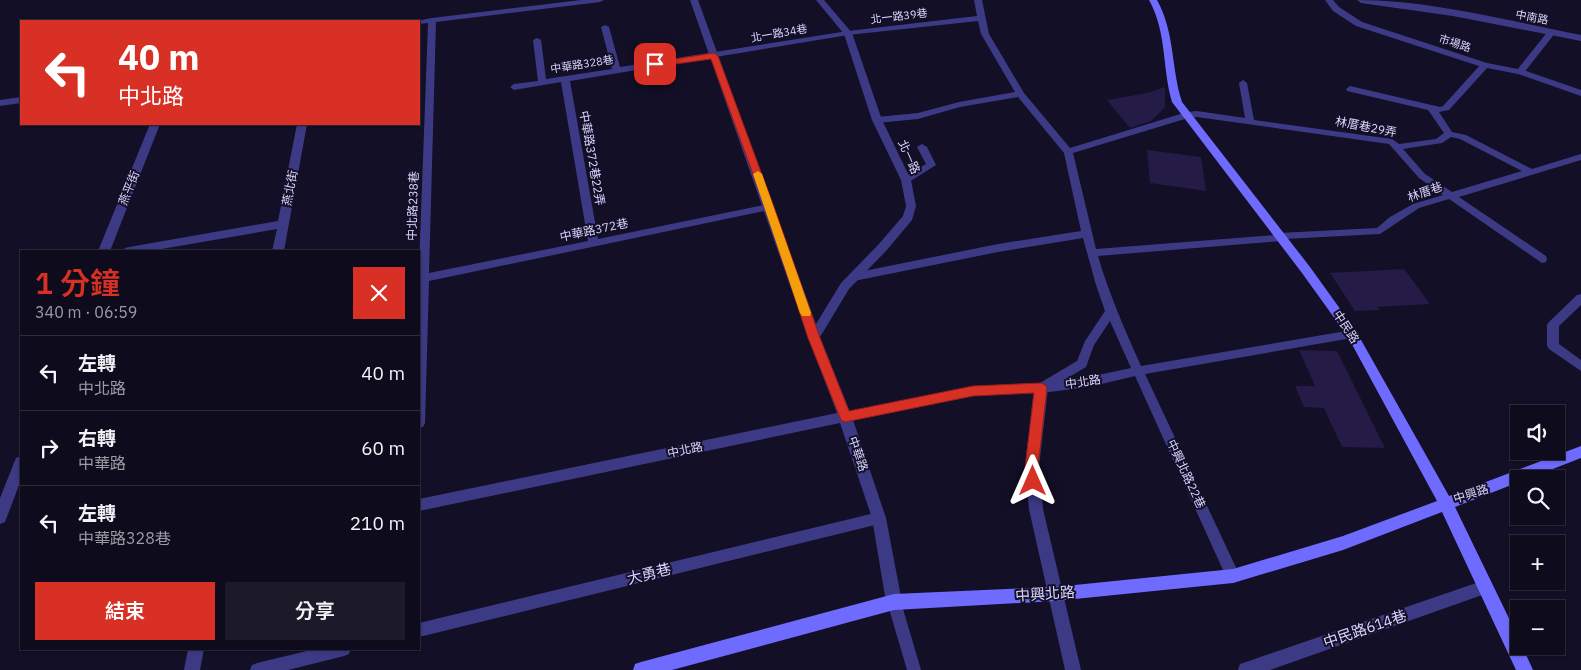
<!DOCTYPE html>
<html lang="zh-TW">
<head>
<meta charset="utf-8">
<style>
  :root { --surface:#0e0b1c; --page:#1c1929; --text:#f1f3f6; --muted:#9b9ba3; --line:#2e2b3b; --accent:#d93025 }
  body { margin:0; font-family:"IBM Plex Sans","Noto Sans TC",sans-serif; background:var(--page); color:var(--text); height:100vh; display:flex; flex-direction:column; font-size:19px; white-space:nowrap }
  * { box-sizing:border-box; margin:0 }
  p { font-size:16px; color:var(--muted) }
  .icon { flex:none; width:28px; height:28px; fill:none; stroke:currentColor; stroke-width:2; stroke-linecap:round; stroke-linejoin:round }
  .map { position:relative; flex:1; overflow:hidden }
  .drawer { position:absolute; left:20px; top:250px; width:400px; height:400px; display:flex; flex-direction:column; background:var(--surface); border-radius:0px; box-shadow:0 1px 4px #0004,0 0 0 1px var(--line) }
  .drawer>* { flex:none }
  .banner { position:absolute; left:20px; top:20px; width:400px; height:105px; border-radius:0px; box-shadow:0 1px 4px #0004,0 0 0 1px var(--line); background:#d93025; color:#fff; overflow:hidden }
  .controls { position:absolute; left:1510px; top:405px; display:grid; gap:10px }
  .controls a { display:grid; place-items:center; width:55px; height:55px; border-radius:0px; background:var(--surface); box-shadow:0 1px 4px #0004,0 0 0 1px var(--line); font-size:25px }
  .pin { position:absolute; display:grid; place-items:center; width:42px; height:42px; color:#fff; margin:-21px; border-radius:10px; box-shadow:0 2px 8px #0006 }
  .me { position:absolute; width:55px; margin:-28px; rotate:0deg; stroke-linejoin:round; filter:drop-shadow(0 0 4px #0008) }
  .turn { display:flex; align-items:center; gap:18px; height:105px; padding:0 15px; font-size:22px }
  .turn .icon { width:65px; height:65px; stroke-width:2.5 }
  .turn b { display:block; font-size:35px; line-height:42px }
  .round { display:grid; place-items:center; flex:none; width:52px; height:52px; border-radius:0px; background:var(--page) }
  .overview { display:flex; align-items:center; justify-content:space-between; height:85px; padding:0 15px }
  h1 { font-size:30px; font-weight:600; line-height:38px; color:var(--accent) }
  .action { display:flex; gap:10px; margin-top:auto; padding:10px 15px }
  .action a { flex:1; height:58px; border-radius:0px; background:var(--accent); color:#fff; font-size:20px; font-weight:600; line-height:58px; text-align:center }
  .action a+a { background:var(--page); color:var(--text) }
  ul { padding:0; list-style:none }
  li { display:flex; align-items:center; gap:15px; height:75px; padding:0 15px; border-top:1px solid var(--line) }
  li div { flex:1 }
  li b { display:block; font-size:19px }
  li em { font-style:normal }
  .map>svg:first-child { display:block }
  .building { fill:#241b47 }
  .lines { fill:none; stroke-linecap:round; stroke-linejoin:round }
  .lane { fill:#3d3a85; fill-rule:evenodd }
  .street { fill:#3d3a85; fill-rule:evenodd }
  .secondary { fill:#6f6bff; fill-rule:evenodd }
  .route { fill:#d93025; stroke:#8d1f18 }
  .slow { fill:#f59e0b }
  .labels { text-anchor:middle; stroke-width:4; stroke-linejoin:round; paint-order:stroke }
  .far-street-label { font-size:11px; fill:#d9d4ff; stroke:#130f26 }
  .street-label { font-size:12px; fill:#d9d4ff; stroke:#130f26 }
  .near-street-label { font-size:15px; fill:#d9d4ff; stroke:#130f26 }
</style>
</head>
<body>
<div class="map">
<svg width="1581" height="670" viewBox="0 0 1581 670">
  <rect width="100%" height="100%" fill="#130f26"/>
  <g class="building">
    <polygon points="1165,87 1165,107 1151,121 1130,128 1107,100 1147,93"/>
    <polygon points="1147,150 1201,157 1206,191 1150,183"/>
    <polygon points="1404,269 1430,304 1377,307 1380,310 1355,311 1330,273"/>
    <polygon points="1299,350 1337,351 1385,448 1342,447 1324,408 1304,407 1295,386 1315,386"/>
  </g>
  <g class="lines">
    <g class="lane">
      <path d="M581,0h23l-4,2 -164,20 -7,251 159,-32 -27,-159 -47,8 -4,-3 4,-3 24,-3 -5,-41 4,-2 4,2 5,39 66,-10 -11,-42 4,-2 4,2 11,40 228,-36 129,-15 -3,-16h8l7,34 35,59 46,55 117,-36 10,-1 48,7 -6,-35 4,-3 4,3 7,37 138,19 7,5 37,-5 8,-6 -16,-23 -81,-19 -1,-2 4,-3 90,21 3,-1 39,-43h6v4l-39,43 -10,2 13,20 14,3 66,34 49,-15v6l-122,37 87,59 1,3 -1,3 -4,1 -93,-64 -30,9 -39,26 -95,5 -4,2 -183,15c11,38 27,74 43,110l211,-36 6,4 -6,4 -207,36 95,202 -2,5 -5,2 -5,-2 -93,-205 -46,11 -48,6 -68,3 -128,26 -4,-1 -2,-4 2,-4 4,-1 128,-26 67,-3 37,-22 8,-20 20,-30 -9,-26 -13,-47 -85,14 -144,29 -5,-4 5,-4 144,-29 83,-13 -17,-78 -46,-56 -58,10 -42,12 -41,4 -4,-3 4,-3 41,-4 41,-11 56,-10 -34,-58 -3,-13 -130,14 -278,46 28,158 171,-35 5,3 -5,3 -340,71 -4,142 -2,4 -4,1v-160l9,-245 -9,1v-3h-3l16,-3zM1197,117l192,27 30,34 24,17 -30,9 -23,13 -13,11 -98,5 -4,2 -179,14 -23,-96 115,-35zM1451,137l9,2 62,32 -70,21 -27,-18 -22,-25 39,-6zM1110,321l21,47 -42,9 -25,3 22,-13 8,-22z"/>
      <polygon points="1549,30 1556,32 1523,74 1517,74 1517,70"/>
      <polygon points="21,97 21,103 0,106 0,100"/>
      <polygon points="922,144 927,147 936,165 909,182 903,182 903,178 926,164 917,147"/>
      <polygon points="1581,294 1581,305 1559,326 1559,344 1581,360 1581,371 1549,349 1547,346 1547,325 1549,322 1577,295"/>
      <polygon points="879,512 884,514 886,518 884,522 879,524 419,637 419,623"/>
      <polygon points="894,595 899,597 901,602 921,670 907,670 887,602 889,597"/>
      <polygon points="315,649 351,649 349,654 344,656 288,670 250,670 252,665 257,663"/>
    </g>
    <g class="street">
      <polygon points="690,0 698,0 816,324 841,283 878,245 903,216 906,206 901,180 872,120 844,34 816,0 824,0 852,33 882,120 911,180 916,206 912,220 886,251 849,289 820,337 852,417 886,518 902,602 900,607 894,610 888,607 886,602 872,518 840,423 419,511 419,499 837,413 808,337"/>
      <polygon points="1325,0 1333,0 1339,7 1362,22 1487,63 1523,70 1581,90 1581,96 1518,74 1482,67 1356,26 1333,11"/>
      <path d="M1357,0c74,0 152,21 224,35v6l-128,-25 -92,-13z"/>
      <polygon points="150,124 160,124 110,251 98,251"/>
      <polygon points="297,124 307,124 284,251 272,251 277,229 150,251 123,251 125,248 129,247 278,221"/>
      <polygon points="1041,383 1046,384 1048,388 1039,467 1043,509 1081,670 1065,670 1029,509 1025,467 1034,388 1036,384"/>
      <polygon points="21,456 21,480 5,522 0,524 0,498 16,458"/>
      <polygon points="1485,580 1491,582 1493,587 1491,592 1485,594 1270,670 1238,670 1240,664 1246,662"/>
      <polygon points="188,649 204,649 200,670 184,670"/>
    </g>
    <path class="secondary" d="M1149,0h8c18,32 14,68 25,102l128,165 46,64 93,165 132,-50v12l-54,21h-8v3l-64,25 64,132v7h3l11,24h-17l-74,-158 -99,38 -110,33 -178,18 -161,9 -222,60h-39l2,-6 6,-2 253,-68 161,-7 178,-18 110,-33 94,-35 -89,-164 -46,-64 -130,-171c-10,-34 -5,-70 -23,-102z"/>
  </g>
  <polygon class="route" points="714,53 718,56 774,207 820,338 849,411 973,386 1041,383 1045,385 1047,388 1038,467 1040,481 1038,485 1033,487 1028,485 1025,467 1034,393 973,396 845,422 841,420 808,338 765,207 711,59 655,67 651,64 655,62"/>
  <polygon class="slow" points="758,171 762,174 811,313 810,316 802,316 800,313 753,174"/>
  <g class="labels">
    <g class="far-street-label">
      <text transform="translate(899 16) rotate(-7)" y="4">北一路39巷</text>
      <text transform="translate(1532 17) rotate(11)" y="4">中南路</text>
      <text transform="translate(779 33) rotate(-10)" y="4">北一路34巷</text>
      <text transform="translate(1455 43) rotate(18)" y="4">市場路</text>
      <text transform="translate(582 64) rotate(-9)" y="4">中華路328巷</text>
    </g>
    <g class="street-label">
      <text transform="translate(1366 127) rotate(11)" y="4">林厝巷29弄</text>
      <text transform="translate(909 157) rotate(66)" y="4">北一路</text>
      <text transform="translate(592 158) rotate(80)" y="4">中華路372巷22弄</text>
      <text transform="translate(129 188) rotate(-68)" y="4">燕平街</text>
      <text transform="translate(290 188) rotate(-79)" y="4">燕北街</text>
      <text transform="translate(1425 192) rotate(-19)" y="4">林厝巷</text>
      <text transform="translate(413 206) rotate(-88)" y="4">中北路238巷</text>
      <text transform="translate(594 230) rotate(-12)" y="4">中華路372巷</text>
      <text transform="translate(1346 327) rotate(57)" y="4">中民路</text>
      <text transform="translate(1083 382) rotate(-9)" y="4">中北路</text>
      <text transform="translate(685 450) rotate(-12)" y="4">中北路</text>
      <text transform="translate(858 454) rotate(71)" y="4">中華路</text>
      <text transform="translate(1186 474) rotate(65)" y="4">中興北路22巷</text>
      <text transform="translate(1471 494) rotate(-18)" y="4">中興路</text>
    </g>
    <g class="near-street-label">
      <text transform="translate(649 574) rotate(-14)" y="5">大勇巷</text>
      <text transform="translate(1045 594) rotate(-4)" y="5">中興北路</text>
      <text transform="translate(1365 629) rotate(-19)" y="5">中民路614巷</text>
    </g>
  </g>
</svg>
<div class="controls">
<a><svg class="icon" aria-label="sound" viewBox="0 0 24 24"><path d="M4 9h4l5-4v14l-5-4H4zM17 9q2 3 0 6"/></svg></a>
<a><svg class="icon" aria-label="search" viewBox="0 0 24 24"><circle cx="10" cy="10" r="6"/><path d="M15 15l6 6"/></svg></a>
<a>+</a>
<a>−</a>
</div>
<div class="pin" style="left:655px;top:64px;background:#d93025"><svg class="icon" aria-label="arrive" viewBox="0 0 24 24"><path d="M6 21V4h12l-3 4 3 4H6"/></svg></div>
<svg class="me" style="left:1033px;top:481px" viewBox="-20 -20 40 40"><path d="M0-17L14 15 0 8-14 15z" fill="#d93025" stroke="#fff" stroke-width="4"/></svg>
<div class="banner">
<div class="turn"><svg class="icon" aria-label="left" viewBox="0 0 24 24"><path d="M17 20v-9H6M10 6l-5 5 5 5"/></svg><div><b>40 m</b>中北路</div></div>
</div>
<section class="drawer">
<div class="overview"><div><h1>1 分鐘</h1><p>340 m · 06:59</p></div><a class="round" style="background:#d93025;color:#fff"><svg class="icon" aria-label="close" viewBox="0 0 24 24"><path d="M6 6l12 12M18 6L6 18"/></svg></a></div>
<ul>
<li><svg class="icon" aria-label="left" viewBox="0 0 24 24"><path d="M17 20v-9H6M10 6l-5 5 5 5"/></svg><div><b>左轉</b><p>中北路</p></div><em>40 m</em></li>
<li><svg class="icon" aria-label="right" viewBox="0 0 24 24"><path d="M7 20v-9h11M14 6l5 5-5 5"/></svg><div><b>右轉</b><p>中華路</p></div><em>60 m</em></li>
<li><svg class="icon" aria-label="left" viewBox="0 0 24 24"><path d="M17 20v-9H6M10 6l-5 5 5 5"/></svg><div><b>左轉</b><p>中華路328巷</p></div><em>210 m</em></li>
</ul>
<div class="action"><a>結束</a><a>分享</a></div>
</section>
</div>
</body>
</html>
